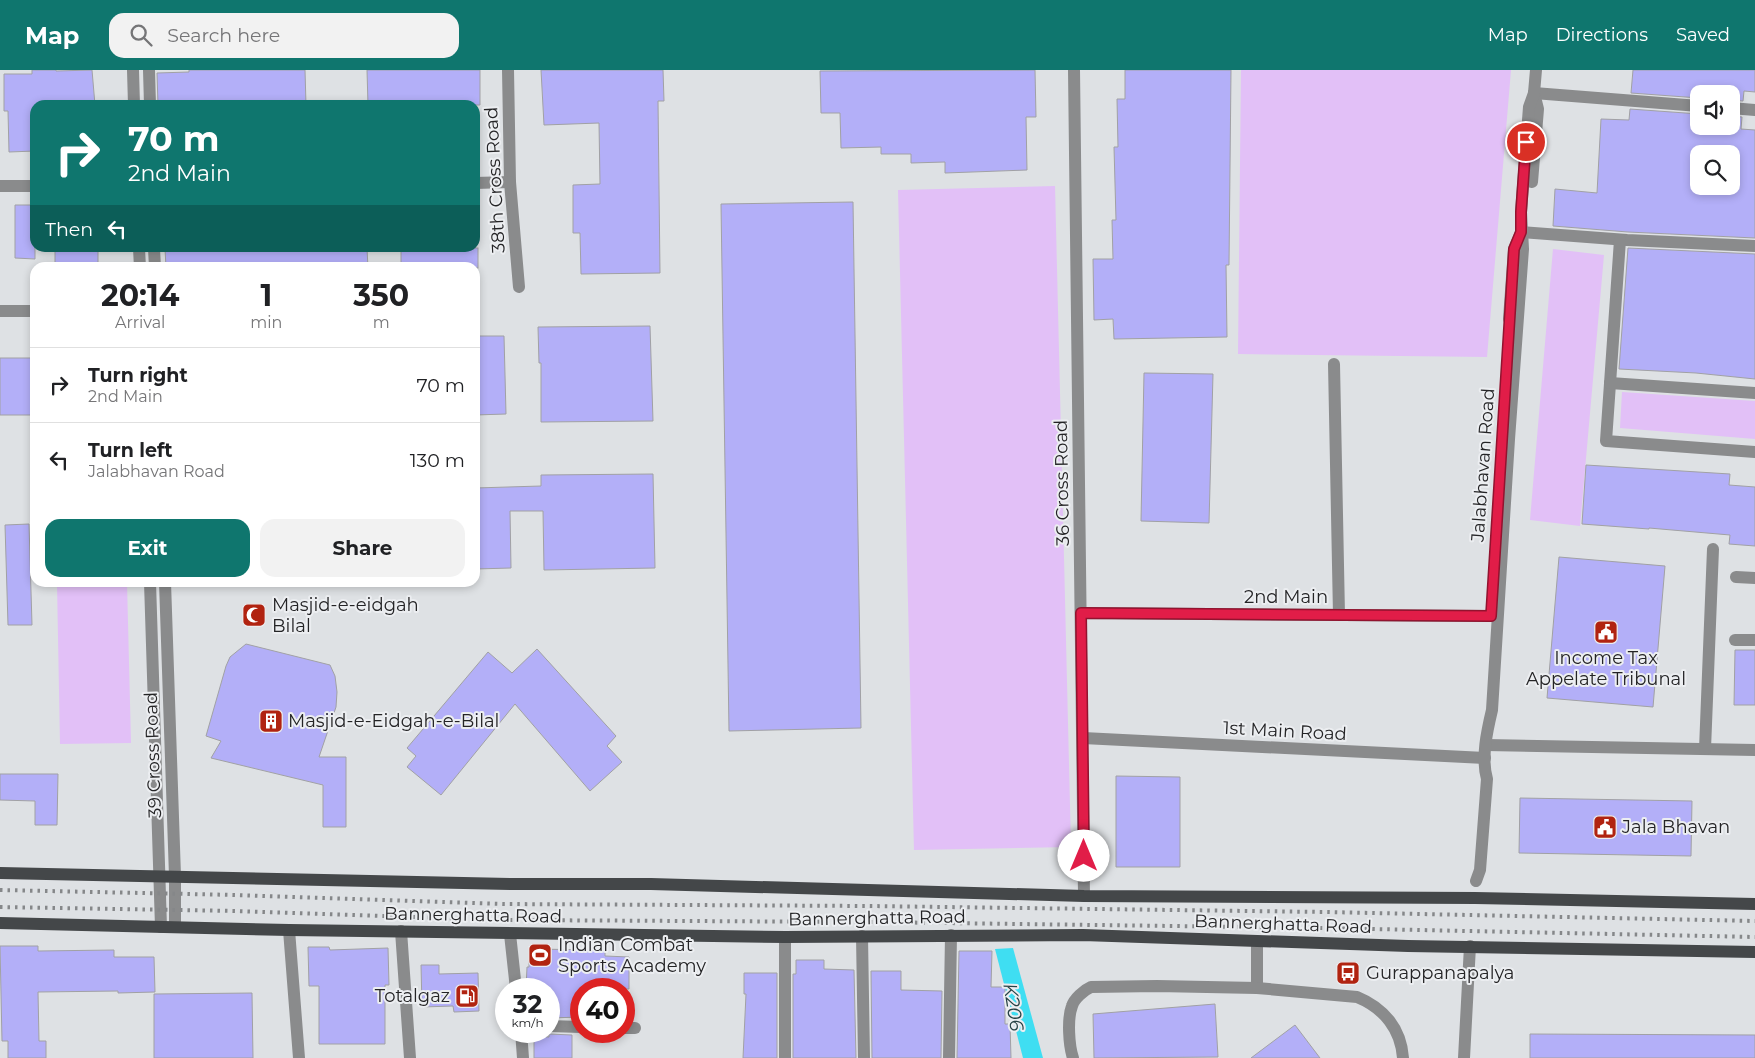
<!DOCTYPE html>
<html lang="en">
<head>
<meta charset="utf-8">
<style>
  :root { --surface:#fff; --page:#f2f2f2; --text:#202124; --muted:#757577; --line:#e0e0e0; --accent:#0f766e }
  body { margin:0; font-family:Montserrat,sans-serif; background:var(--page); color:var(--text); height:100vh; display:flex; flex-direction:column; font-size:19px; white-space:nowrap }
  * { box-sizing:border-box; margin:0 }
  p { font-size:16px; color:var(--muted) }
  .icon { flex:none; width:28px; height:28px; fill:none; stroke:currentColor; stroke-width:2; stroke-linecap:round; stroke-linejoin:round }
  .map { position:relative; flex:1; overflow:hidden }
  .drawer { position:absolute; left:30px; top:192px; width:450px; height:325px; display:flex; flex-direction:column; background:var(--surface); border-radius:15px; box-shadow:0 2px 8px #0003 }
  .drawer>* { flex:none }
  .top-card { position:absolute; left:30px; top:30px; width:450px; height:152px; border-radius:15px; box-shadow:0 2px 8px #0003; background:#0f766e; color:#fff; overflow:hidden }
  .buttons { position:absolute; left:1690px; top:15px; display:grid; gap:10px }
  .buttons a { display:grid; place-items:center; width:50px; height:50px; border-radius:10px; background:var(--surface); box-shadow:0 2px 8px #0003; font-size:25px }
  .speed { position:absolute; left:495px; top:908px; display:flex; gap:10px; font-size:25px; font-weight:700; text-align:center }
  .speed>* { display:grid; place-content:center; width:65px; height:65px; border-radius:50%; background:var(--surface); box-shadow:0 2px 8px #0003; line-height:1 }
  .speed small { font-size:12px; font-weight:400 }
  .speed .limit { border:8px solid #d22; background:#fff; color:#111 }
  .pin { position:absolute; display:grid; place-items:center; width:42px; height:42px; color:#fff; margin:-21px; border:2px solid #fff; border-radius:50%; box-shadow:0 1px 5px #0007 }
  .me { position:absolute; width:55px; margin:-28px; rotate:0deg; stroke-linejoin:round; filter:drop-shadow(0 0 4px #0008) }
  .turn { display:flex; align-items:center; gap:18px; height:105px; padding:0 15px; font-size:22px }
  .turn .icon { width:65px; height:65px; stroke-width:2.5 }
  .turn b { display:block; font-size:35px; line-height:42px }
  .then { display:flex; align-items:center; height:48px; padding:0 15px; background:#0003; gap:10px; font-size:19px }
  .eta { display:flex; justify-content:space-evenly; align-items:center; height:85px; text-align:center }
  .eta b { font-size:30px; font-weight:700; line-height:35px }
  .cta { display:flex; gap:10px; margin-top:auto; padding:10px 15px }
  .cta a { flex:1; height:58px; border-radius:15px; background:var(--accent); color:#fff; font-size:20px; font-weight:700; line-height:58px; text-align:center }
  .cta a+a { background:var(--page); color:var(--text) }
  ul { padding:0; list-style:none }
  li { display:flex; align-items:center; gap:15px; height:75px; padding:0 15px; border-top:1px solid var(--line) }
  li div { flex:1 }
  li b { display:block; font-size:19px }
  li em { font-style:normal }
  header { display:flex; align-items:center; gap:30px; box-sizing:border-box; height:70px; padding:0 25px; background:var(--accent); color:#fff }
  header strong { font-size:24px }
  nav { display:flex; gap:28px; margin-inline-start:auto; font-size:18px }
  .search { width:350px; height:45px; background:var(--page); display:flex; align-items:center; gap:12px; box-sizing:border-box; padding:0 18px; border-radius:15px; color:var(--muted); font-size:19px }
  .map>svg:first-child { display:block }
  .green { fill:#e2c0f7 }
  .water { fill:#3fdef2 }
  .building { fill:#b3aff8; stroke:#a1a1a4; fill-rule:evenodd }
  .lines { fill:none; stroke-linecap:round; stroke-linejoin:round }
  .minor { stroke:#8a8b8c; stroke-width:12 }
  .tertiary { stroke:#8a8b8c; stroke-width:12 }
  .primary { stroke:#444749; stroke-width:12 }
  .rail { stroke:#858789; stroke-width:4; stroke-dasharray:2.5 5; stroke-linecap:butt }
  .route-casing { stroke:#92132f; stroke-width:12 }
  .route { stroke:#e11d48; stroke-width:9 }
  .labels { text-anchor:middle; stroke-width:4; stroke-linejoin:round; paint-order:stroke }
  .street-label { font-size:18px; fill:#242426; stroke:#eceef1 }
  .poi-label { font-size:18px; fill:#242426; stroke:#eceef1; text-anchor:start }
  .water-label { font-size:19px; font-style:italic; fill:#274144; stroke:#eceef1 }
</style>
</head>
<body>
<header>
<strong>Map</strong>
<div class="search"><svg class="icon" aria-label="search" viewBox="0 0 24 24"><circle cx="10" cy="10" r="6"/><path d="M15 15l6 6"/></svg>Search here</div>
<nav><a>Map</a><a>Directions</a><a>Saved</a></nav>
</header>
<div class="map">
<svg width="1755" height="988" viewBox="0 0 1755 988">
  <rect width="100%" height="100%" fill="#dee1e4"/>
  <g class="green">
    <polygon points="1241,0 1511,0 1487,287 1238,284"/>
    <polygon points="1055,116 1071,777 914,780 898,120"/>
    <polygon points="1553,179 1604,185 1580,456 1530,450"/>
    <polygon points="1622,322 1755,331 1755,369 1620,358"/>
    <polygon points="57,513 127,513 131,673 60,674"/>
  </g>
  <polygon class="water" points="1013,878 1043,988 1023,988 995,879"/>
  <g class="building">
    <polygon points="32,0 56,0 56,1 92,0 95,35 35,35 35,81 9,82 8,41 4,41 4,4 32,4"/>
    <polygon points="189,0 305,0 306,35 158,35 157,3 189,2"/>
    <polygon points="367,0 480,0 480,35 368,35"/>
    <polygon points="541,0 663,0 664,31 658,31 660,203 581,204 580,163 573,163 573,115 600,114 599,53 544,55"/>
    <polygon points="1035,0 1036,47 1026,47 1027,100 945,103 945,92 911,93 911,84 881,84 881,77 841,78 840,43 821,43 820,1"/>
    <polygon points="1125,0 1231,0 1229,195 1226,195 1227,267 1114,269 1113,249 1094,250 1093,189 1113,189 1112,150 1116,150 1114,77 1118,77 1117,29 1125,29"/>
    <polygon points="1633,0 1755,0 1755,22 1744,21 1743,31 1731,30 1731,24 1699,24 1699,28 1631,23"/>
    <path d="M1630,39l69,5v12h32v-10l11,1 -1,12 14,1v108l-127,-6 -75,-6 2,-37 42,4 4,-74 28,1zM1699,84h32v32h-32z"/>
    <polygon points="853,132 861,658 729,661 721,134"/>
    <polygon points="15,135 35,135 35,189 15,188"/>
    <rect x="55" y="178" width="43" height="20"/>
    <polygon points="165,178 367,178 368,198 166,198"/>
    <rect x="401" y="178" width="77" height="20"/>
    <polygon points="1628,178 1755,184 1755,309 1696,303 1619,299"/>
    <polygon points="650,256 653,351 541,352 541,293 539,293 538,257"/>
    <polygon points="475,266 504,266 506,344 475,345"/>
    <rect x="0" y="288" width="35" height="57"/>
    <polygon points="1144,303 1213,304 1209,453 1141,451"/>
    <polygon points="1586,395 1730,404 1729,415 1755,417 1755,476 1729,474 1730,465 1649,458 1649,459 1582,454"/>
    <polygon points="653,404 655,498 544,500 543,441 510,441 511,498 475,499 475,418 541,416 541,405"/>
    <polygon points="29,454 32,555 8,555 5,455"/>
    <polygon points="1559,487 1665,496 1653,637 1547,628"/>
    <polygon points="246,574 330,595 335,606 337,622 336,637 319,687 346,687 346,757 323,757 323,715 211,688 221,671 206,666 226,596 230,587"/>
    <polygon points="537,579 616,666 607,676 622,692 590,721 515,634 441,725 407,697 416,686 407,678 488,582 512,603"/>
    <polygon points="1735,580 1755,580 1755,635 1734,635"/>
    <polygon points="0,704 58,704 57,755 35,755 35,731 0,730"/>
    <polygon points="1116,706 1180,707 1180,797 1116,797"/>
    <polygon points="1520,728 1692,731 1691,786 1519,783"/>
    <polygon points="0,876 38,876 38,881 114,880 114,887 154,887 155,922 118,923 118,921 38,922 39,971 46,971 46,988 8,988 8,971 2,971"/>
    <polygon points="308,877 329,877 330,880 388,878 389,915 385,915 385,974 319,974 319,916 309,916"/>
    <polygon points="529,879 605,880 605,886 629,887 629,919 581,919 581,947 549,948 549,919 526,919 527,897 529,897"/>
    <polygon points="959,881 992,881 991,917 1005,917 1005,954 1010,954 1011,988 957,988"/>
    <polygon points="796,890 824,890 824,899 854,900 856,988 793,988 793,904 796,904"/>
    <polygon points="421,895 439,895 439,904 478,903 479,941 454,942 453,936 422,937"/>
    <polygon points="871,901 901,901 901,920 942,921 941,988 872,988"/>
    <polygon points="744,903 777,903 777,988 743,988 746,924 744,924"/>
    <polygon points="252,923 253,988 154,988 154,924"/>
    <polygon points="1215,934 1218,987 1094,988 1093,944"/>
    <polygon points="1295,955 1320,988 1251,988"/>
    <polygon points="549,964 572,965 572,988 534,988 534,966 549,967"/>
    <polygon points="1530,964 1755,965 1755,988 1530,988"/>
  </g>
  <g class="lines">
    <g class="minor">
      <polyline points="508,0 510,112 519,217"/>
      <polyline points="1534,23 1699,36"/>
      <polyline points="1731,38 1755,40"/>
      <polyline points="1532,112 1538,39 1534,23"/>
      <polyline points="475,113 510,112"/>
      <polyline points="0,116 35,116"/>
      <polyline points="1521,162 1627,170 1755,176"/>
      <polyline points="1620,170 1606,371 1755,382"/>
      <polyline points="0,241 35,241"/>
      <polyline points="1509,249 1514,179 1521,163"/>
      <polyline points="1334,294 1339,545"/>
      <polyline points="1610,313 1755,323"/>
      <polyline points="1736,507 1755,508"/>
      <polyline points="1081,543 1491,546"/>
      <polyline points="1735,570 1755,570"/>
      <polyline points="1083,668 1485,688"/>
      <polyline points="1486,675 1755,680"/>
      <polyline points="1705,679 1713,479"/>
      <path d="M1476,811l4,-11 7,-91c-6,-21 0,-48 5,-69l17,-271 14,-190 -2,-37 8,-105 5,-14 2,-23"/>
      <polyline points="401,861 410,988"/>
      <polyline points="510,864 516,919"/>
      <polyline points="862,866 864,988"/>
      <polyline points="785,867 785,988"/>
      <polyline points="1257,918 1257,872"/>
      <polyline points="549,956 581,957"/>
      <polyline points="624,958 635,958"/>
      <polyline points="521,961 523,988"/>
      <polyline points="949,988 951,865"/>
      <path d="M1073,988c-4,-12 -6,-39 -1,-52 2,-7 12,-16 19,-19l66,-1 100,2 100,9c27,11 44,32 46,61"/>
      <polyline points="1464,988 1470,876"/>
    </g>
    <g class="tertiary">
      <polyline points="133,0 134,35"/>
      <polyline points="149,0 150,35"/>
      <polyline points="1074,0 1084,826"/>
      <polyline points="139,178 140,198"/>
      <polyline points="154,178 155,198"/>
      <polyline points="150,512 161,857"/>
      <polyline points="165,512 175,806 175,857"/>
      <polyline points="289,860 299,988"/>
    </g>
    <g class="primary">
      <polyline points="0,803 510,814 651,814 1084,826 1475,828 1755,834"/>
      <polyline points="0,853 289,860 785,867 1083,865 1408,876 1755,882"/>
    </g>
    <g class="rail">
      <polyline points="0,820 236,825 504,834 868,836 1325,842 1755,851"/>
      <polyline points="0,837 236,841 504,850 868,852 1324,858 1755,867"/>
    </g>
  </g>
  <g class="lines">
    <g class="route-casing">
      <polyline id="route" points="1084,786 1081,543 1491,546 1514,179 1521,162 1521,142 1526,72"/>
    </g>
    <use href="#route" class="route"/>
  </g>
  <defs>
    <g id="mosque-square" transform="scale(1.25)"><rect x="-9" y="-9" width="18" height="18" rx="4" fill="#b12310" stroke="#eceef1"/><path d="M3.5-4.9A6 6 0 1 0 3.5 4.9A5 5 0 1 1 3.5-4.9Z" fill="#fff"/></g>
    <g id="civic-square" transform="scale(1.25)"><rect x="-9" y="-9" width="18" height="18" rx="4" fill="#b12310" stroke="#eceef1"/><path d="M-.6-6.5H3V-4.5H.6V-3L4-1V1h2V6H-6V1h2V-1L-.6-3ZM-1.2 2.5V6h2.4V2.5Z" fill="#fff"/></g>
    <g id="building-square" transform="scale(1.25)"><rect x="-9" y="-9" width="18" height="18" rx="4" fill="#b12310" stroke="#eceef1"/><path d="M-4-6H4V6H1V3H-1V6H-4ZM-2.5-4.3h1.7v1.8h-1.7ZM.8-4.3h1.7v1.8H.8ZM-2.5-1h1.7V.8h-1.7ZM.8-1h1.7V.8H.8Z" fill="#fff"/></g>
    <g id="stadium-square" transform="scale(1.25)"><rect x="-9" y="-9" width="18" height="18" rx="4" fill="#b12310" stroke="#eceef1"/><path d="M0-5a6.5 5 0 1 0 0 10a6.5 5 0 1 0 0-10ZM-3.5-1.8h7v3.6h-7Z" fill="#fff"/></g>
    <g id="bus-square" transform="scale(1.25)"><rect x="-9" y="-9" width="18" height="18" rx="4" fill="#b12310" stroke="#eceef1"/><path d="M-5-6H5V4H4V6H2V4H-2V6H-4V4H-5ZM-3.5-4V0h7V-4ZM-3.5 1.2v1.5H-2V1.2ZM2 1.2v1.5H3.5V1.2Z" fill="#fff"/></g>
    <g id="fuel-square" transform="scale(1.25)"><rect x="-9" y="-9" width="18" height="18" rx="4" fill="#b12310" stroke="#eceef1"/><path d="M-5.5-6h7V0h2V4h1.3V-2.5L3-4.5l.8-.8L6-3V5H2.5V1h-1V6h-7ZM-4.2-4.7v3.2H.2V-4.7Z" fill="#fff"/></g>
  </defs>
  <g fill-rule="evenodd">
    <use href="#mosque-square" x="254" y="545"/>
    <use href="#civic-square" x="1606" y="562"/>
    <use href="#building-square" x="271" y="651"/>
    <use href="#civic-square" x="1605" y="757"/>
    <use href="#stadium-square" x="540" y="885"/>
    <use href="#bus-square" x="1348" y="903"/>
    <use href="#fuel-square" x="467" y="926"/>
  </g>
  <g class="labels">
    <g class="street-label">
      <text transform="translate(495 110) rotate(-93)" y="6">38th Cross Road</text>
      <text transform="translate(1483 395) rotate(-86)" y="6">Jalabhavan Road</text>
      <text transform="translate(1062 413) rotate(-91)" y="6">36 Cross Road</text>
      <text x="1286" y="533">2nd Main</text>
      <text transform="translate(1285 661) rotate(3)" y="6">1st Main Road</text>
      <text transform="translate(153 685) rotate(-92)" y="6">39 Cross Road</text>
      <text transform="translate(473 845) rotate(1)" y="6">Bannerghatta Road</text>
      <text transform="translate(877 848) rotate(-1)" y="6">Bannerghatta Road</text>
      <text transform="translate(1283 854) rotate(2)" y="6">Bannerghatta Road</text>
    </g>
    <g class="poi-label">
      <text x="272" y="541">Masjid-e-eidgah<tspan x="272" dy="21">Bilal</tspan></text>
      <text x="1606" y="594" text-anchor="middle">Income Tax<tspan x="1606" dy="21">Appelate Tribunal</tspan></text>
      <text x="288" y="657">Masjid-e-Eidgah-e-Bilal</text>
      <text x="1622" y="763">Jala Bhavan</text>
      <text x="558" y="881">Indian Combat<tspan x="558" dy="21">Sports Academy</tspan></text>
      <text x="1366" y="909">Gurappanapalya</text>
      <text x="450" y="932" text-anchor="end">Totalgaz</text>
    </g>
    <g class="water-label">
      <text transform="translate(1014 937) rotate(81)" y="7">K206</text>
    </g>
  </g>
</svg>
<div class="buttons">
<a><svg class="icon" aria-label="sound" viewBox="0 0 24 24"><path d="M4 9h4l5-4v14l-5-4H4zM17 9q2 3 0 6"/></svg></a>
<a><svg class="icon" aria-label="search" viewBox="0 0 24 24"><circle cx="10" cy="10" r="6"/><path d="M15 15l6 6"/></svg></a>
</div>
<div class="speed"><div>32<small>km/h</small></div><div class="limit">40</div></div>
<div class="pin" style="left:1526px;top:72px;background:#d93025"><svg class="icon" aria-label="arrive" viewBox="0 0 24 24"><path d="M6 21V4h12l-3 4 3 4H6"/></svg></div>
<svg class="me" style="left:1084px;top:786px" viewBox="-20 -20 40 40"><circle r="19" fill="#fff"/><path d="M0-13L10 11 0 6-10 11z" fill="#e11d48"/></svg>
<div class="top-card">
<div class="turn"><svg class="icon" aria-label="right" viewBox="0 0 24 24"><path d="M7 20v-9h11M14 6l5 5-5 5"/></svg><div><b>70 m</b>2nd Main</div></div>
<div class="then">Then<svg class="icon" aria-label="left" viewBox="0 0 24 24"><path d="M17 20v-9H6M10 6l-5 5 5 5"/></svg></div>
</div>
<section class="drawer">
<div class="eta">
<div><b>20:14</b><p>Arrival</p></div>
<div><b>1</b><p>min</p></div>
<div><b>350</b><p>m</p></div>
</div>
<ul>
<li><svg class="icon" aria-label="right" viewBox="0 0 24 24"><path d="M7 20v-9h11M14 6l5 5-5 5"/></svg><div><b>Turn right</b><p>2nd Main</p></div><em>70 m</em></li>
<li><svg class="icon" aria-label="left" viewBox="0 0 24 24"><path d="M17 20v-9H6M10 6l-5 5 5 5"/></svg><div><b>Turn left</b><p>Jalabhavan Road</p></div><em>130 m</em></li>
</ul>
<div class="cta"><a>Exit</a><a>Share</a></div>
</section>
</div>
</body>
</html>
